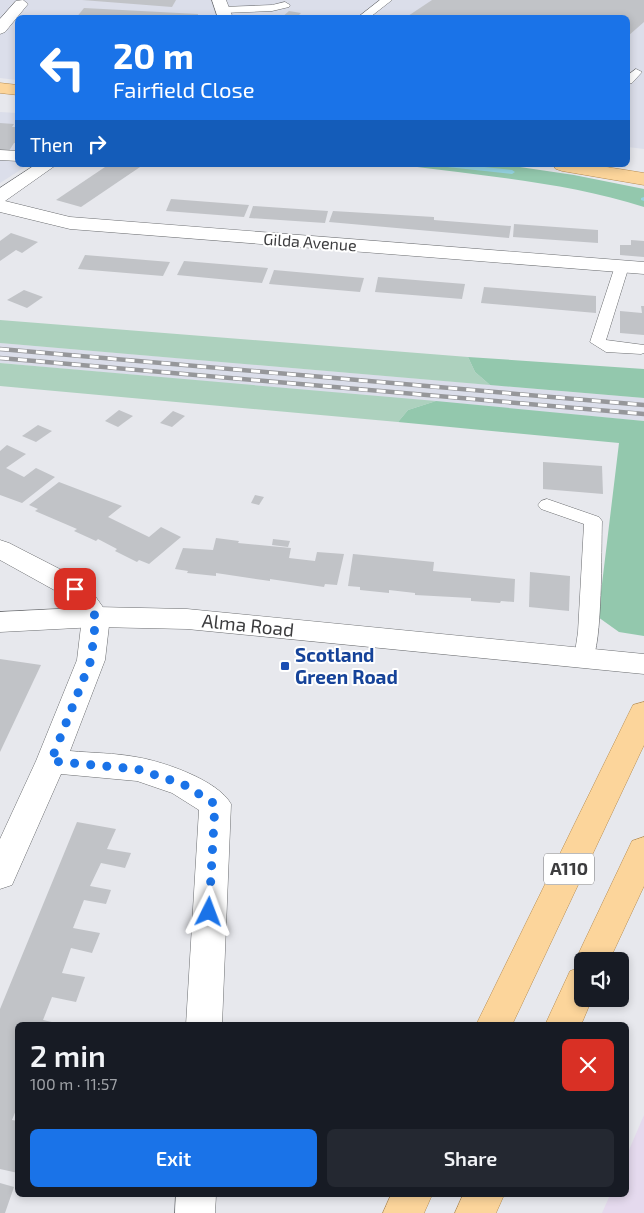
<!DOCTYPE html>
<html lang="en">
<head>
<meta charset="utf-8">
<style>
  :root { --surface:#171b24; --page:#242831; --text:#f1f3f6; --muted:#9ea1a6; --accent:#1a73e8 }
  body { margin:0; font-family:"Exo 2",sans-serif; background:var(--page); color:var(--text); height:100vh; display:flex; flex-direction:column; font-size:19px; white-space:nowrap }
  * { box-sizing:border-box; margin:0 }
  p { font-size:16px; color:var(--muted) }
  .icon { flex:none; width:28px; height:28px; fill:none; stroke:currentColor; stroke-width:2; stroke-linecap:round; stroke-linejoin:round }
  .map { position:relative; flex:1; overflow:hidden }
  .drawer { position:absolute; left:15px; top:1022px; width:614px; height:175px; display:flex; flex-direction:column; background:var(--surface); border-radius:8px; box-shadow:0 2px 8px #0003 }
  .drawer>* { flex:none }
  .top-card { position:absolute; left:15px; top:15px; width:615px; height:152px; border-radius:8px; box-shadow:0 2px 8px #0003; background:#1a73e8; color:#fff; overflow:hidden }
  .tools { position:absolute; left:574px; top:952px; display:grid; gap:10px }
  .tools a { display:grid; place-items:center; width:55px; height:55px; border-radius:8px; background:var(--surface); box-shadow:0 2px 8px #0003; font-size:25px }
  .pin { position:absolute; display:grid; place-items:center; width:42px; height:42px; color:#fff; margin:-21px; border-radius:10px; box-shadow:0 2px 8px #0006 }
  .me { position:absolute; width:55px; margin:-28px; rotate:3deg; stroke-linejoin:round; filter:drop-shadow(0 0 4px #0008) }
  .turn { display:flex; align-items:center; gap:18px; height:105px; padding:0 15px; font-size:22px }
  .turn .icon { width:65px; height:65px; stroke-width:2.5 }
  .turn b { display:block; font-size:35px; line-height:42px }
  .then { display:flex; align-items:center; height:48px; padding:0 15px; background:#0003; gap:10px; font-size:19px }
  .round { display:grid; place-items:center; flex:none; width:52px; height:52px; border-radius:8px; background:var(--page) }
  .summary { display:flex; align-items:center; justify-content:space-between; height:85px; padding:0 15px }
  h1 { font-size:30px; font-weight:600; line-height:38px }
  .primary-button { display:flex; gap:10px; margin-top:auto; padding:10px 15px }
  .primary-button a { flex:1; height:58px; border-radius:8px; background:var(--accent); color:#fff; font-size:20px; font-weight:600; line-height:58px; text-align:center }
  .primary-button a+a { background:var(--page); color:var(--text) }
  .map>svg:first-child { display:block }
  .built { fill:#dbdeea }
  .education { fill:#e5daee }
  .green { fill:#add1be }
  .forest { fill:#93c8ad }
  .lines { fill:none; stroke-linecap:round; stroke-linejoin:round }
  .stream { fill:#96d5e4; fill-rule:evenodd }
  .building { fill:#c1c3c7 }
  .lane-casing { stroke:#6b6d70; stroke-width:1 }
  .street-casing { stroke:#6b6d70; stroke-width:1 }
  .secondary-casing { stroke:#6b6d70; stroke-width:1 }
  .primary-casing { stroke:#b88d50; stroke-width:1 }
  .lane { fill:#fff; fill-rule:evenodd }
  .street { fill:#fff; fill-rule:evenodd }
  .secondary { fill:#fff; fill-rule:evenodd }
  .primary { fill:#fcd59b; fill-rule:evenodd }
  .rail-casing { stroke:#96979a; stroke-width:4.5 }
  .rail { stroke:#fff; stroke-width:3; stroke-dasharray:9; stroke-linecap:butt }
  .route { stroke:#1a73e8; stroke-width:9; stroke-dasharray:0 16.2 }
  .transit-dot { fill:#1a4fb4; stroke:#fff; stroke-width:2 }
  .labels { text-anchor:middle; stroke-width:4; stroke-linejoin:round; paint-order:stroke }
  .far-street-label { font-size:16px; fill:#3c3c3e; stroke:#fff }
  .shield { fill:#fff; stroke:#767678; stroke-width:1 }
  .shield-label { font-size:18px; font-weight:bold; fill:#3c3c3e }
  .street-label { font-size:19px; fill:#3c3c3e; stroke:#fff }
  .transit-label { font-size:19px; font-weight:bold; fill:#164399; stroke:#fff; text-anchor:start }
</style>
</head>
<body>
<div class="map">
<svg width="644" height="1213" viewBox="0 0 644 1213">
  <rect width="100%" height="100%" fill="#e7e8ed"/>
  <g class="built">
    <polygon points="0,0 644,0 644,149 628,147 628,18 18,18 17,80 0,78"/>
    <polygon points="0,112 17,113 18,165 28,165 0,183"/>
    <polygon points="0,343 644,398 644,421 0,363"/>
  </g>
  <polygon class="education" points="644,1115 644,1213 602,1213 610,1195 626,1195 626,1157"/>
  <g class="green">
    <polygon points="0,320 468,357 475,372 490,385 0,343"/>
    <polygon points="0,363 436,401 408,410 398,422 0,386"/>
  </g>
  <g class="forest">
    <path d="M402,165h104l68,10 70,14v18c-78,-25 -161,-31 -242,-42z"/>
    <polygon points="468,357 644,369 644,398 490,385 475,372"/>
    <polygon points="436,401 644,421 644,636 619,632 598,617 619,443 398,422 408,410"/>
  </g>
  <g class="lines">
    <g class="stream">
      <polygon points="444,165 466,165 512,170 515,172 512,174 447,167"/>
      <polygon points="644,197 644,201 641,200 641,198"/>
    </g>
  </g>
  <g class="building">
    <polygon points="82,0 176,0 172,7"/>
    <polygon points="432,0 644,0 644,22 628,36 628,18 405,18"/>
    <polygon points="84,8 198,14 198,18 76,18"/>
    <polygon points="289,11 301,13 296,18 281,18"/>
    <polygon points="0,123 14,124 12,127 18,127 18,143 14,143 9,151 0,151"/>
    <polygon points="108,165 143,165 81,207 56,200"/>
    <polygon points="171,199 249,205 244,217 166,211"/>
    <polygon points="253,206 328,211 325,223 249,218"/>
    <polygon points="333,211 434,217 434,220 511,226 509,238 329,222"/>
    <polygon points="514,224 598,230 598,243 513,237"/>
    <polygon points="11,233 38,242 22,253 16,250 0,261 0,241"/>
    <polygon points="631,240 644,241 644,257 620,255 620,245 631,245"/>
    <polygon points="85,255 170,262 163,276 78,269"/>
    <polygon points="184,261 268,268 262,283 177,275"/>
    <polygon points="274,270 364,278 360,292 269,284"/>
    <polygon points="378,277 465,284 462,299 375,292"/>
    <polygon points="484,287 596,296 596,313 481,303"/>
    <polygon points="24,290 43,297 27,308 7,300"/>
    <polygon points="641,306 644,306 644,335 620,333 620,311 642,313"/>
    <polygon points="119,410 133,416 118,427 105,421"/>
    <polygon points="173,411 185,416 172,427 160,423"/>
    <polygon points="38,425 52,431 36,442 22,436"/>
    <polygon points="7,445 26,454 6,468 24,477 36,468 55,477 22,503 0,495 0,451"/>
    <polygon points="543,462 602,466 603,494 543,489"/>
    <polygon points="59,482 122,506 108,517 149,537 161,527 181,537 149,564 139,560 137,562 115,551 117,549 98,539 96,541 74,531 77,529 35,511 38,509 29,505"/>
    <polygon points="255,495 264,497 259,505 251,503"/>
    <polygon points="216,538 239,541 238,543 291,548 289,558 315,561 317,552 344,554 337,585 325,584 324,587 270,579 270,581 216,573 216,576 187,573 188,571 175,569 183,548 213,550"/>
    <polygon points="273,539 290,541 288,547 272,545"/>
    <polygon points="353,554 434,562 433,571 515,579 514,602 501,601 500,603 471,601 471,598 415,595 415,593 389,590 389,593 360,590 360,587 348,586"/>
    <polygon points="530,572 570,576 569,611 529,607"/>
    <polygon points="0,659 41,665 0,752"/>
    <polygon points="77,822 116,829 107,849 131,853 125,868 101,863 90,886 111,890 106,904 84,900 73,928 100,933 92,953 71,948 62,973 85,977 76,1002 52,997 43,1020 65,1025 18,1025 18,1105 12,1120 18,1121 18,1173 0,1169 0,1009"/>
    <polygon points="0,1183 14,1187 5,1213 0,1213"/>
  </g>
  <g class="lines">
    <g class="lane-casing">
      <g id="lane">
        <polygon points="380,0 392,0 369,18 357,18"/>
        <polygon points="285,2 290,5 289,7 272,11 223,13 218,10 223,7 272,5"/>
        <polygon points="636,69 642,72 632,83 628,84 628,75"/>
        <polygon points="622,262 629,266 606,340 644,345 644,353 641,354 606,352 590,342 615,266"/>
        <path d="M547,499l52,18 3,4c-1,29 1,122 -11,143l-7,2 -7,-2 -3,-5 4,-27 6,-108 -43,-15 -3,-4 3,-4z"/>
      </g>
    </g>
    <g class="street-casing">
      <g id="street">
        <polygon points="212,0 226,0 233,18 218,18"/>
        <polygon points="16,1 23,0 28,4 5,32 0,34 0,19"/>
        <polygon points="0,150 18,151 18,161 0,160"/>
        <polygon points="35,165 56,165 5,201 70,217 644,262 644,274 70,229 0,212 0,188"/>
        <path d="M0,540l9,3 76,39 25,35 -5,43 -35,91c22,2 45,2 66,6 26,4 82,23 95,47l-9,221h-36l13,-215 -27,-17 -35,-12 -76,-7 -49,111 -12,4v-50l36,-78 41,-101 5,-42 -17,-22 -65,-36z"/>
        <polygon points="176,1195 216,1195 215,1213 175,1213"/>
      </g>
    </g>
    <g class="secondary-casing">
      <polygon id="secondary" points="96,607 187,609 644,654 644,674 187,629 96,627 0,632 0,612"/>
    </g>
    <g class="primary-casing">
      <g id="primary">
        <polygon points="0,83 18,85 18,95 0,93"/>
        <polygon points="553,165 594,165 644,173 644,185 562,171 556,169"/>
        <polygon points="644,702 644,745 512,1025 476,1025 629,713 633,705"/>
        <polygon points="644,837 644,886 609,961 582,961 582,999 592,999 581,1025 545,1025 570,971 578,968 575,961 632,841"/>
        <polygon points="391,1195 432,1195 424,1213 383,1213"/>
        <polygon points="463,1195 504,1195 496,1213 455,1213"/>
      </g>
    </g>
    <use href="#lane" class="lane"/>
    <use href="#street" class="street"/>
    <use href="#secondary" class="secondary"/>
    <use href="#primary" class="primary"/>
    <g class="rail-casing">
      <g id="rail">
        <polyline points="0,349 644,405"/>
        <polyline points="0,358 644,414"/>
      </g>
    </g>
    <use href="#rail" class="rail"/>
  </g>
  <g class="lines">
    <polyline class="route" points="75,589 96,617 91,660 51,761 137,769 183,784 215,804 209,912"/>
  </g>
  <rect class="transit-dot" x="280" y="661" width="10" height="10" rx="2.5"/>
  <g class="labels">
    <g class="far-street-label">
      <text transform="translate(310 242) rotate(4)" y="6">Gilda Avenue</text>
    </g>
    <rect class="shield" x="544" y="853.5" width="50" height="31" rx="4"/>
    <g class="shield-label">
      <text x="569" y="875">A110</text>
    </g>
    <g class="street-label">
      <text transform="translate(248 625) rotate(6)" y="7">Alma Road</text>
    </g>
    <g class="transit-label">
      <text x="295" y="662">Scotland<tspan x="295" dy="22">Green Road</tspan></text>
    </g>
  </g>
</svg>
<div class="tools">
<a><svg class="icon" aria-label="sound" viewBox="0 0 24 24"><path d="M4 9h4l5-4v14l-5-4H4zM17 9q2 3 0 6"/></svg></a>
</div>
<div class="pin" style="left:75px;top:589px;background:#d93025"><svg class="icon" aria-label="arrive" viewBox="0 0 24 24"><path d="M6 21V4h12l-3 4 3 4H6"/></svg></div>
<svg class="me" style="left:209px;top:912px" viewBox="-20 -20 40 40"><path d="M0-17L14 15 0 8-14 15z" fill="#1a73e8" stroke="#fff" stroke-width="4"/></svg>
<div class="top-card">
<div class="turn"><svg class="icon" aria-label="left" viewBox="0 0 24 24"><path d="M17 20v-9H6M10 6l-5 5 5 5"/></svg><div><b>20 m</b>Fairfield Close</div></div>
<div class="then">Then<svg class="icon" aria-label="right" viewBox="0 0 24 24"><path d="M7 20v-9h11M14 6l5 5-5 5"/></svg></div>
</div>
<section class="drawer">
<div class="summary"><div><h1>2 min</h1><p>100 m · 11:57</p></div><a class="round" style="background:#d93025;color:#fff"><svg class="icon" aria-label="close" viewBox="0 0 24 24"><path d="M6 6l12 12M18 6L6 18"/></svg></a></div>
<div class="primary-button"><a>Exit</a><a>Share</a></div>
</section>
</div>
</body>
</html>
